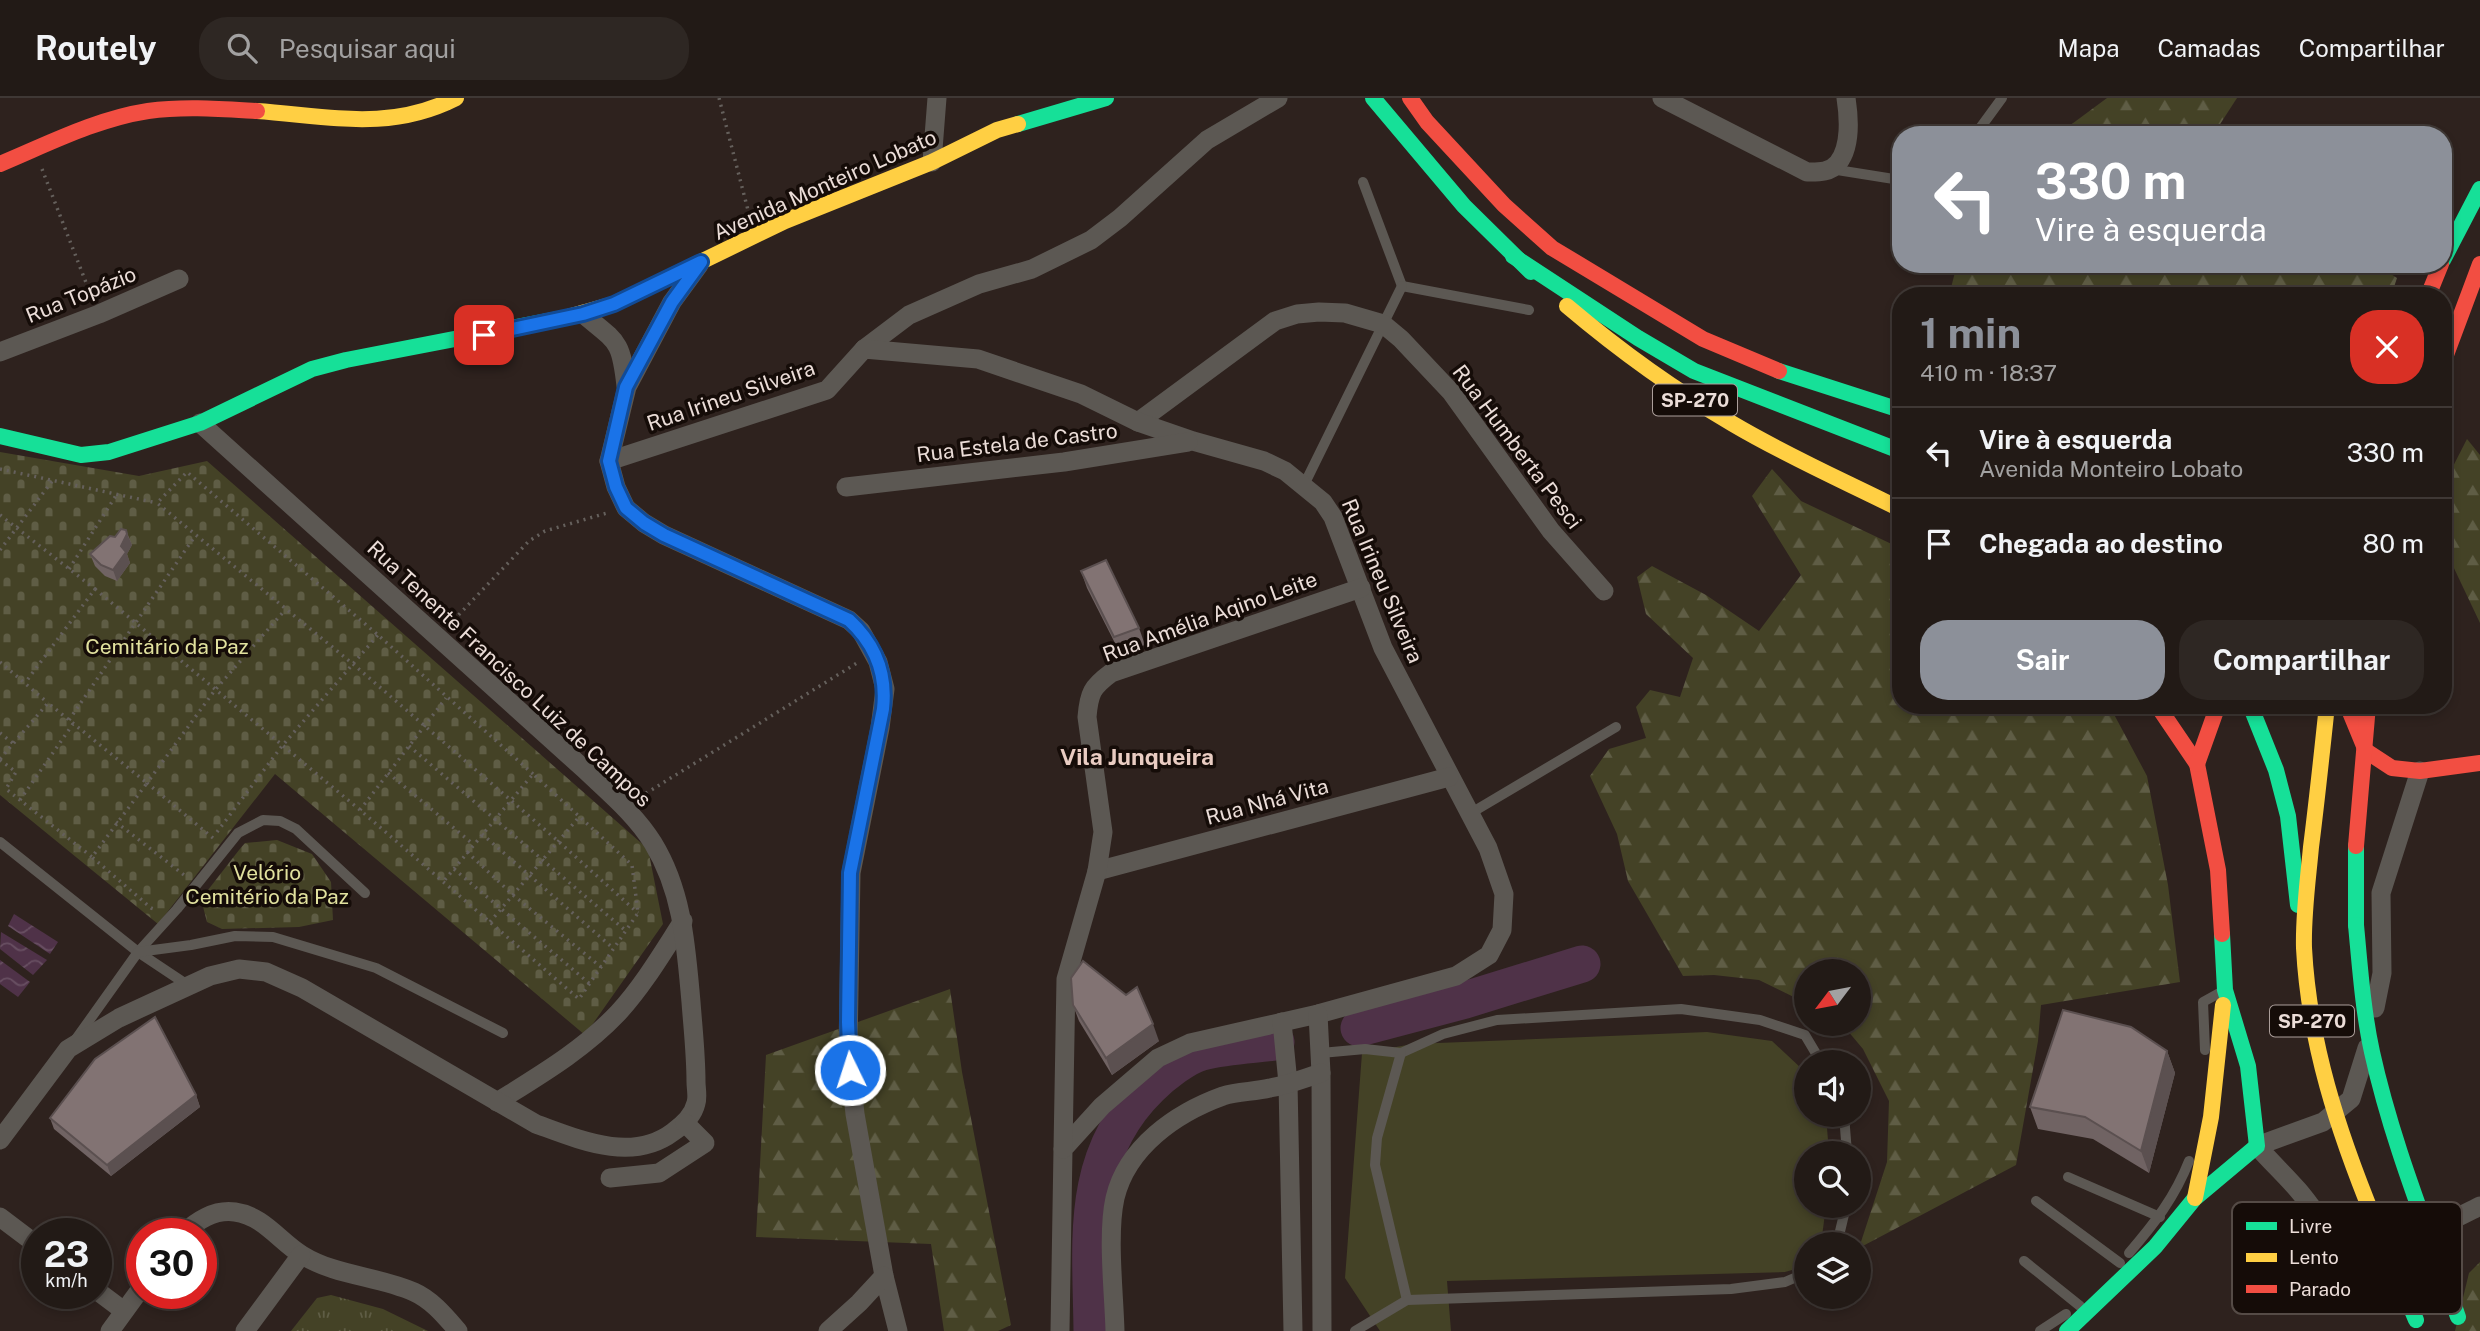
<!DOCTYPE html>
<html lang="pt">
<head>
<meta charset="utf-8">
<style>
  :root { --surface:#221a16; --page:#2e2723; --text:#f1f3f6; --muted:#a2a1a1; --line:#3f3835; --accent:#8c9099 }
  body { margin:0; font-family:"Public Sans",sans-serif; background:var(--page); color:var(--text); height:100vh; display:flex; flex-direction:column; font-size:26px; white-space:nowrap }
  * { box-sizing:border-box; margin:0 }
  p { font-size:23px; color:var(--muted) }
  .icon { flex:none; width:38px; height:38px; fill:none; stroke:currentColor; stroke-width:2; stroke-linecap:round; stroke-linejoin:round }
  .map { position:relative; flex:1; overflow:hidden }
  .details { position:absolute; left:1892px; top:189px; width:560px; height:427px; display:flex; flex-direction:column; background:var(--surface); border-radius:28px; box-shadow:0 4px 10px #0003,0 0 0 2px var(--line) }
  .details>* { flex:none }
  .guide { position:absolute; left:1892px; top:28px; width:560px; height:147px; border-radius:28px; box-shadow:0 4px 10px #0003,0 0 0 2px var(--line); background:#8c9099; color:#fff; overflow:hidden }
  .needle { width:46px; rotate:238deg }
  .buttons { position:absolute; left:1794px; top:861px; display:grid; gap:14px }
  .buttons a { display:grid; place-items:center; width:77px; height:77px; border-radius:50%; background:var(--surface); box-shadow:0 4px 10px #0003,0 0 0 2px var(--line); font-size:35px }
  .speed { position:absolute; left:21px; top:1120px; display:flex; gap:14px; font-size:35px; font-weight:700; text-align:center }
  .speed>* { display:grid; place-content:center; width:91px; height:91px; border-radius:50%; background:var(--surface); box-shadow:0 4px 10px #0003,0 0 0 2px var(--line); line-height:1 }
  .speed small { font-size:18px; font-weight:400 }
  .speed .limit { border:10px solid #d22; background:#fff; color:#111 }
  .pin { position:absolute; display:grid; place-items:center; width:60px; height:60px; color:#fff; margin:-30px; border-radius:14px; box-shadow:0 4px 10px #0006 }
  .me { position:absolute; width:77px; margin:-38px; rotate:356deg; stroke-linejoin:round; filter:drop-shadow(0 0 5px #0008) }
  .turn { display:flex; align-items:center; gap:24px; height:147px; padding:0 28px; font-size:32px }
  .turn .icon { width:91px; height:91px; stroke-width:2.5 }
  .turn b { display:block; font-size:49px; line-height:60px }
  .round { display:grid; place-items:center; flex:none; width:74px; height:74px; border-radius:28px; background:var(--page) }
  .headline { display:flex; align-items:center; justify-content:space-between; height:119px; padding:0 28px }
  h1 { font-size:42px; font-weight:700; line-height:52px; color:var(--accent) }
  .action { display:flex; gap:14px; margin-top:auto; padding:14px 28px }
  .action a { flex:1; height:80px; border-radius:28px; background:var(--accent); color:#fff; font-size:28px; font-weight:700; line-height:80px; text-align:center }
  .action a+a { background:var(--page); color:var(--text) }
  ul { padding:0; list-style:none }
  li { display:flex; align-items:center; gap:21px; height:91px; padding:0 28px; border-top:2px solid var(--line) }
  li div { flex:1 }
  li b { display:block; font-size:26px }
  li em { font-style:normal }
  header { display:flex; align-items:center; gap:42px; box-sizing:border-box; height:98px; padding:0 35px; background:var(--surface); border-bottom:2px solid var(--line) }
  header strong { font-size:33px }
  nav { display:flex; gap:38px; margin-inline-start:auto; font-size:24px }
  .search { width:490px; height:63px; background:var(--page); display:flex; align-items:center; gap:18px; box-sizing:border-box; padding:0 24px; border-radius:28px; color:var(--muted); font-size:26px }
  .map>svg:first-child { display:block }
  .grass { fill:url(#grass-tufts) }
  .forest { fill:url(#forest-firs) }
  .cemetery { fill:url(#cemetery-stones) }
  .pitch { fill:#444226 }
  .water { fill:url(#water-waves) }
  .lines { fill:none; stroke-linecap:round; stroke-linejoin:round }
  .river { stroke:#4f3248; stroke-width:37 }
  .path { stroke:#65605c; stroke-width:3.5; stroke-dasharray:2 5; stroke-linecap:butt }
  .lane { stroke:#5c5853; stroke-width:10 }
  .street { stroke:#5c5853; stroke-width:19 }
  .fast { stroke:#16e098; stroke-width:16 }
  .slow { stroke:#ffcf43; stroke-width:16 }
  .jam { stroke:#f24e42; stroke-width:16 }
  .fast-bridge { stroke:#16e098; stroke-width:16 }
  .slow-bridge { stroke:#ffcf43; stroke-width:16 }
  .jam-bridge { stroke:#f24e42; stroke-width:16 }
  .wall { fill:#706363 }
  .shaded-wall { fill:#5b5050 }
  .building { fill:#827373; stroke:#5b5050; stroke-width:2 }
  .route-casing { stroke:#114b97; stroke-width:18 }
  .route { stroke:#1a73e8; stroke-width:12 }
  .labels { text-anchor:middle; stroke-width:7; stroke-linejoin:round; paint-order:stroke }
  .shield { fill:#150c08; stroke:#ab9e9a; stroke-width:2 }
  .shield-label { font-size:19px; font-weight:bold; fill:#ebddd8 }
  .street-label { font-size:21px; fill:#ebddd8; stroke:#150c08 }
  .park-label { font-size:21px; fill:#e1e19e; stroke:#150c08 }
  .neighbourhood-label { font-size:23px; font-weight:bold; fill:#e9ccc2; stroke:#150c08 }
  .key { fill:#150c08; stroke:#554b46; stroke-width:2 }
  .key-label { font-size:19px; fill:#ebddd8 }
</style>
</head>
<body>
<header>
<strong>Routely</strong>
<div class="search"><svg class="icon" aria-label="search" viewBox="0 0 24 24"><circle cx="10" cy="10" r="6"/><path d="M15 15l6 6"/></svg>Pesquisar aqui</div>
<nav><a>Mapa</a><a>Camadas</a><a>Compartilhar</a></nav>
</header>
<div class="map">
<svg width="2480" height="1233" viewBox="0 0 2480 1233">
  <defs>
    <pattern id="grass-tufts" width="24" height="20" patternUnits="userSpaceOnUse" patternTransform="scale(1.75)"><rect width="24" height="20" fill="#444226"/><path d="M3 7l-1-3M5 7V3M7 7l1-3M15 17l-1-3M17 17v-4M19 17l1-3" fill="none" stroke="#5f5d45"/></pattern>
    <pattern id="forest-firs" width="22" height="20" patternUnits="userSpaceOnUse" patternTransform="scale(1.75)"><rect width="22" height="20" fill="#444226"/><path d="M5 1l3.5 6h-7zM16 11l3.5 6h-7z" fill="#5f5d45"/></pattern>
    <pattern id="cemetery-stones" width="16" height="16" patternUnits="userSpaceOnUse" patternTransform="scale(1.75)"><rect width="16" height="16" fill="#444226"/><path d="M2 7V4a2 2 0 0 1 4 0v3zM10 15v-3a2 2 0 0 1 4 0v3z" fill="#5f5d45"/></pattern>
    <pattern id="water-waves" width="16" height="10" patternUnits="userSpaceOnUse" patternTransform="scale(1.75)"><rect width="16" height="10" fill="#4f3248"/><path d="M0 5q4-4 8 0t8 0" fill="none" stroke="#684f62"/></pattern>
  </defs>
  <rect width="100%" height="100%" fill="#2e221e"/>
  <polygon class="grass" points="331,1197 383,1211 428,1233 291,1233 317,1200"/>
  <g class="forest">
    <polygon points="2107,0 2237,0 2213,37 2057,37"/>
    <polygon points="1957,166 2376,166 2397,180 2391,198 1949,198"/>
    <polygon points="2467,341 2480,357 2480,525 2443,447 2443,388"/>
    <polygon points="1772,371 1801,403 1900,450 1900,607 2109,607 2147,678 2168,787 2180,884 2041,907 2038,943 2016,1067 1859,1150 1887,1064 1889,1003 1863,951 1842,926 1858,926 1858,873 1806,873 1806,905 1759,882 1714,877 1683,878 1628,783 1617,736 1590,678 1609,651 1646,640 1636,609 1650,592 1680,599 1693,560 1646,516 1637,479 1652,468 1706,497 1759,533 1801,477 1752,398"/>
    <polygon points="950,891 962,974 1011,1227 998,1233 944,1233 931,1146 756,1139 766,957"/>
    <polygon points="2480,1164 2480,1233 2455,1233 2469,1175"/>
  </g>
  <g class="cemetery">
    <polygon points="0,354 139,378 207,363 648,751 663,826 585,937 275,676 158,826 0,697"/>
    <polygon points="277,742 312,756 331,784 333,822 299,829 222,831 207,824 201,801 239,752 245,745"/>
  </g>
  <polygon class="pitch" points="1707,934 1772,943 1802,971 1806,977 1806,1017 1826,1017 1829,1055 1806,1055 1806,1108 1826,1108 1821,1146 1806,1146 1806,1168 1785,1174 1447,1183 1451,1233 1380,1233 1345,1180 1362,955 1413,946"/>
  <g class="water">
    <polygon points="14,816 58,844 50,856 8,828"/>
    <polygon points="1,834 47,862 33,877 0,851"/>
    <polygon points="0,862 30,884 18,899 0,886"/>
  </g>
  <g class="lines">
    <g class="river">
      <polyline points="1359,930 1465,902 1582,866"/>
      <path d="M1092,1233c-1,-91 -13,-175 58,-244 12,-12 36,-31 52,-35 24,-6 50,-7 74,-10"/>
    </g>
    <g class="path">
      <polyline points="719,0 749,116"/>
      <polyline points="42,71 92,200"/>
      <polyline points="0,371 157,405"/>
      <polyline points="0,417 95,491 25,585"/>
      <polyline points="0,452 53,382"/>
      <polyline points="69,471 117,396"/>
      <polyline points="95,491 360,712 579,901 638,815 632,767 533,676 443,784"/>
      <polyline points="449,527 529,443 545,433 607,415"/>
      <polyline points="0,564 48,605"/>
      <polyline points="69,622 195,438"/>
      <polyline points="0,635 14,646"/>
      <polyline points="409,648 626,833"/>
      <polyline points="0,661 48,605 147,685 92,759 151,810 157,812"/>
      <polyline points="0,662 16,674 6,691 92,759"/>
      <polyline points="388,675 473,746"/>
      <polyline points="533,676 378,537 187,374 157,405 353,566 558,743 638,815"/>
      <polyline points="640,699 857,565"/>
      <polyline points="20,702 73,626"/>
      <polyline points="360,712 446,600"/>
      <polyline points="116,724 184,777"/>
      <polyline points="217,734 282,648 378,537"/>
      <polyline points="482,736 614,851"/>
      <polyline points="213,740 147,685 215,592 285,512"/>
      <polyline points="467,754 513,797 601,869"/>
      <polyline points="454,771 590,886"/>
      <polyline points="490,824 579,719"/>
    </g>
    <g class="lane">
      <polyline points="1975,37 2002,0"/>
      <polyline points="1831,71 1900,82"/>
      <polyline points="1363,84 1402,188"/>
      <polyline points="1402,188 1529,212"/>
      <polyline points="1304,387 1402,188"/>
      <polyline points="1471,715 1616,629"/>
      <polyline points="0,744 138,854 189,888"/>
      <polyline points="138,854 177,811 238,735 263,722 280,723 296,731 365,795"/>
      <polyline points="76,941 138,854 191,847 235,838 273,839 376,870 503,935"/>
      <polyline points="2205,952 2203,904 2221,894"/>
      <polyline points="1321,955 1365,951 1401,955 1443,936 1497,922 1681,911 1760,922 1805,937 1821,964"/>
      <polyline points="1401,955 1377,1040 1375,1067 1407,1202"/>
      <polyline points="1844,1017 1847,1055"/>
      <polyline points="2068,1079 2160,1119"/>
      <polyline points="2036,1103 2120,1165"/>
      <polyline points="1837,1146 1846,1108"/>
      <path d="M2129,1155c25,-29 46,-56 60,-92"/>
      <polyline points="2024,1163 2080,1208"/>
      <polyline points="1355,1233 1407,1202 1731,1191 1785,1184 1806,1175"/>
      <polyline points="2040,1233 2066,1216"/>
    </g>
    <g class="street">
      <path d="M1662,0l145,74c10,0 23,1 31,-9 13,-16 11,-46 8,-65"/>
      <polyline points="932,64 937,0"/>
      <polyline points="699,167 672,204 627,289 609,363 616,389 626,410 644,425 664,437 849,522 861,533 878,564 885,591 880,630 851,775 848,951 855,1016 884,1178 898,1233"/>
      <path d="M583,216c35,29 38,26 43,72"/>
      <polyline points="864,251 909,217 979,186 1032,171 1091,142 1120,120 1207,42 1278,0"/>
      <polyline points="0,254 99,216 179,181"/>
      <polyline points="1138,324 1275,223 1297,216 1319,214 1345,215 1383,226 1401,241 1451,294 1551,433 1604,493"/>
      <polyline points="609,363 827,292 864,251 978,261 1081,296 1138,324 1193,343 1264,363 1285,373 1323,404 1333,419 1383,550 1488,750 1504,796 1502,832 1489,857 1456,878 1318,916 1190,945 1158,960 1102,1008 1063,1051 1060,1233"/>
      <polyline points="846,389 1064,364 1188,344"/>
      <polyline points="1097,773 1449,679"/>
      <polyline points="2375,910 2382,875 2381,795 2420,673"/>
      <polyline points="1318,916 1321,975 1322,1233"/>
      <polyline points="1282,924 1288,985 1293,1233"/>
      <path d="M2367,950l-16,51 -28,23 -66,24c13,15 28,29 41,44 14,16 25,36 44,48 36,23 104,-15 138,-32"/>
      <path d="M497,1004c43,-27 86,-52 121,-89 25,-27 45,-61 65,-92"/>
      <path d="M0,1042l68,-91 51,-31 91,-42 29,-7 27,3 36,16 234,136c44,16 96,39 137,8 10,-7 20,-16 23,-29 2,-6 0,-15 0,-21 0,-27 -3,-53 -5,-80 -5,-55 -8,-110 -38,-159 -18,-29 -45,-51 -69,-74l-384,-346"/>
      <path d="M1063,1051l3,-170 31,-108 6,-39 -16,-115c2,-24 5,-30 24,-44l250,-85"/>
      <polyline points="610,1080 659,1075 705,1045 685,1025"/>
      <polyline points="0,1119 37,1147"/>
      <path d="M182,1136c15,-13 32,-25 53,-22 29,4 44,29 67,43 34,21 76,21 112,37 18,8 31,24 44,39"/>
      <polyline points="96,1192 124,1213"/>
      <polyline points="110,1233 142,1189"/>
      <polyline points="245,1233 301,1157"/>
      <polyline points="828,1233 859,1205 884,1178"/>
      <path d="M1115,1233c-1,-38 -8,-97 0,-133 12,-51 61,-85 108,-102 15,-5 32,-4 47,-8 18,-3 35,-10 51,-15"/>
    </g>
    <g class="fast">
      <polyline points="1373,0 1464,108 1531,174"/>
      <polyline points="1018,26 1106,0"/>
      <polyline points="1513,158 1638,240 1694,273 1900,353"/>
      <polyline points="2443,162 2480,91"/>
      <polyline points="1779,273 1900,312"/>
      <polyline points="0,338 81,357 109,354 200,325 312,271 346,262 568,219"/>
      <polyline points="2250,607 2276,672 2288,718 2298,807"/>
      <polyline points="2356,748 2356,827"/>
      <polyline points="2067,1233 2155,1149 2195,1100 2257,1048 2248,968 2225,892 2222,836"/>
    </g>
    <g class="slow">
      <path d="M257,13c72,5 132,21 199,-13"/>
      <path d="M1567,208c52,44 107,84 166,118 54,32 111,57 167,85"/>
      <polyline points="568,219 614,206 785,123 932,64 997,32 1018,26"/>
      <polyline points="2195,1100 2211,1019 2223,907"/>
    </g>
    <g class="jam">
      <polyline points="1410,0 1427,24 1504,107 1552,150 1703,241 1779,273"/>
      <path d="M0,66c48,-20 96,-45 148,-53 36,-5 74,-2 109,0"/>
      <polyline points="2428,198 2441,166"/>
      <polyline points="2443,265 2480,166"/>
      <polyline points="2157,607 2197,666 2218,772 2222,836"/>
      <polyline points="2347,607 2366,653 2392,670 2420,673 2480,665"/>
      <polyline points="2197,666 2218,607"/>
    </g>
    <g class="fast-bridge">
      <path d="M2356,827c4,42 7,86 16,127 20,91 56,178 86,265"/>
      <polyline points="2374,1121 2416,1222"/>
    </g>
    <path class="slow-bridge" d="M2327,607c-5,47 -10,95 -16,142 -3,33 -8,68 -7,101 5,95 34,183 70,271"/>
    <polyline class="jam-bridge" points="2356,748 2368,607"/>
  </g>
  <g class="wall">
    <polygon points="126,432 132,447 127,456 130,465 117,483 105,478 95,468 90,456"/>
    <polygon points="1081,473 1139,530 1145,547 1120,555 1087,490"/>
    <polygon points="1073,907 1159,943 1112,977 1079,923"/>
    <polygon points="2167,953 2175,975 2149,1075 2093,1041 2038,1031 2030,1009"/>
    <polygon points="196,997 200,1009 111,1078 54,1031 50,1020"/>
  </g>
  <g class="shaded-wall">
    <polygon points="127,436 132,447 127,456 130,465 117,483 113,472 121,448"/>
    <polygon points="1153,926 1159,943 1112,977 1106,960"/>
    <polygon points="2167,953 2175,975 2149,1075 2141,1053"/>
    <polygon points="196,997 200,1009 111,1078 107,1067"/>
  </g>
  <g class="building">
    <polygon points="121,431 126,432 127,436 121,448 126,454 113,472 101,467 90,456 110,438 115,439"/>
    <polygon points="1106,462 1139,530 1114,539 1081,473"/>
    <polygon points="1083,863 1126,897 1137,889 1153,926 1106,960 1073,907 1071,880"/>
    <polygon points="2063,912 2131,929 2167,953 2141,1053 2085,1019 2030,1009"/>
    <polygon points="155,919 196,997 107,1067 50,1020 95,961"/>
  </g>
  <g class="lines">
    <g class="route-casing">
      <path id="route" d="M484,237l99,-21 31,-10 87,-42 -29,40 -46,85 -17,74 7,26 10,21 18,15 20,12 185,85c26,24 38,54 34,89l-33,164 -2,149 2,48"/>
    </g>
    <use href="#route" class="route"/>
  </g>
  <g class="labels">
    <g class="shield">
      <rect x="1653" y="286.5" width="84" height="31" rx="5"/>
      <rect x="2270" y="907.5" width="84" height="31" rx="5"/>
    </g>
    <g class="shield-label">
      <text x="1695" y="309">SP-270</text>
      <text x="2312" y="930">SP-270</text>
    </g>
    <g class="street-label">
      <text transform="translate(825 87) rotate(-24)" y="7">Avenida Monteiro Lobato</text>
      <text transform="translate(81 197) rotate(-22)" y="7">Rua Topázio</text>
      <text transform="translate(731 298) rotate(-19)" y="7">Rua Irineu Silveira</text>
      <text transform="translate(1017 345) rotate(-7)" y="7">Rua Estela de Castro</text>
      <text transform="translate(1517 349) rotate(53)" y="7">Rua Humberta Pesci</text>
      <text transform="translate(1382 483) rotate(67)" y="7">Rua Irineu Silveira</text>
      <text transform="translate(1210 519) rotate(-20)" y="7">Rua Amélia Aqino Leite</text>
      <text transform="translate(509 576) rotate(43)" y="7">Rua Tenente Francisco Luiz de Campos</text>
      <text transform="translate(1267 704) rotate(-15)" y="7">Rua Nhá Vita</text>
    </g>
    <g class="park-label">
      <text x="167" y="556">Cemitário da Paz</text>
      <text x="267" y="782">Velório<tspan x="267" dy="24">Cemitério da Paz</tspan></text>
    </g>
    <g class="neighbourhood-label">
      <text x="1137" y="667">Vila Junqueira</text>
    </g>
  </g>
  <rect x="2232" y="1104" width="230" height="112" rx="10" class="key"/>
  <rect x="2246" y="1124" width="31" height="8" fill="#16e098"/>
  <rect x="2246" y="1155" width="31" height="9" fill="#ffcf43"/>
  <rect x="2246" y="1187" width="31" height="8" fill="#f24e42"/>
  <g class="key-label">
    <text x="2289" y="1135">Livre</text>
    <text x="2289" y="1166">Lento</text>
    <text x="2289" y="1198">Parado</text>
  </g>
</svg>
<div class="buttons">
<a><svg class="needle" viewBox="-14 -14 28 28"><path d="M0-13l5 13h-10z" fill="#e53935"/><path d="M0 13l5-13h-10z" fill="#a2a1a1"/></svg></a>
<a><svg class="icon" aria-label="sound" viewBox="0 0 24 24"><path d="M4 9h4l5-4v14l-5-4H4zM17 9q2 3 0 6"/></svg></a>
<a><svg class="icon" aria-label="search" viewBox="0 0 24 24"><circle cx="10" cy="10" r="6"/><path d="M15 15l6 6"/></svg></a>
<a><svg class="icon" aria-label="layers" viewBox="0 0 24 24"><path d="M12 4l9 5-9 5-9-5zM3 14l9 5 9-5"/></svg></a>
</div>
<div class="speed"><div>23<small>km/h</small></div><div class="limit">30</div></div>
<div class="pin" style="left:484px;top:237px;background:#d93025"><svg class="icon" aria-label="arrive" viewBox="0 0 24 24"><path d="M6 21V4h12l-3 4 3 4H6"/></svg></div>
<svg class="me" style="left:850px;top:972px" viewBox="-20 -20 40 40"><circle r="17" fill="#1a73e8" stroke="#fff" stroke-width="3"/><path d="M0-11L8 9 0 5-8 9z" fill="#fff"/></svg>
<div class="guide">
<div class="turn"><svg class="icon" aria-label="left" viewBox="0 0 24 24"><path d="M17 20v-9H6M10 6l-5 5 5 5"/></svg><div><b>330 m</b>Vire à esquerda</div></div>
</div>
<section class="details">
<div class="headline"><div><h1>1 min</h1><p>410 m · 18:37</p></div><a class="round" style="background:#d93025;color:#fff"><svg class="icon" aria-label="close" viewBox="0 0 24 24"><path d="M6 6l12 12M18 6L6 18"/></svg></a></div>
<ul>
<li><svg class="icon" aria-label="left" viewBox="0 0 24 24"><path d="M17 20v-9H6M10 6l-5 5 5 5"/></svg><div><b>Vire à esquerda</b><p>Avenida Monteiro Lobato</p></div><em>330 m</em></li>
<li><svg class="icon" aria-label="arrive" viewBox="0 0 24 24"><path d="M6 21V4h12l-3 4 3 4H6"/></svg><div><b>Chegada ao destino</b></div><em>80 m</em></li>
</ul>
<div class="action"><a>Sair</a><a>Compartilhar</a></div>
</section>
</div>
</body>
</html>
